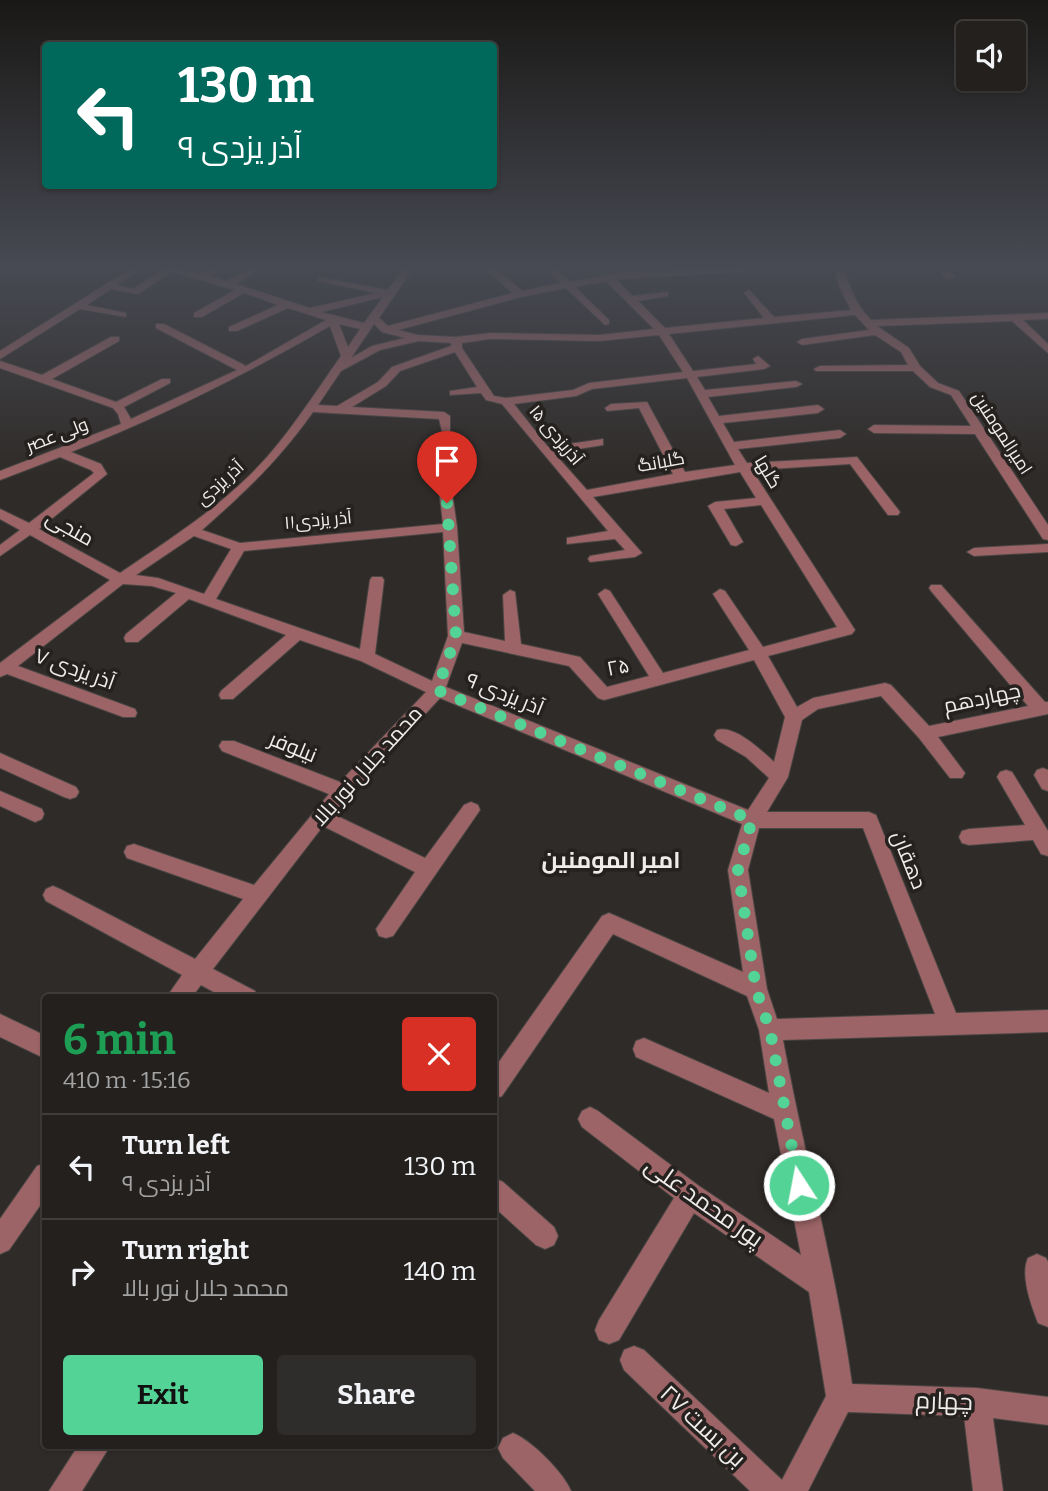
<!DOCTYPE html>
<html lang="en">
<head>
<meta charset="utf-8">
<style>
  :root { --surface:#23201e; --page:#2f2d2b; --text:#f1f3f6; --muted:#a3a3a4; --line:#403e3c; --accent:#53d396 }
  body { margin:0; font-family:Bitter,Cairo,serif; background:var(--page); color:var(--text); height:100vh; display:flex; flex-direction:column; font-size:26px; white-space:nowrap }
  * { box-sizing:border-box; margin:0 }
  p { font-size:23px; color:var(--muted) }
  .icon { flex:none; width:38px; height:38px; fill:none; stroke:currentColor; stroke-width:2; stroke-linecap:round; stroke-linejoin:round }
  .map { position:relative; flex:1; overflow:hidden }
  .drawer { position:absolute; left:42px; top:994px; width:455px; height:455px; display:flex; flex-direction:column; background:var(--surface); border-radius:7px; box-shadow:0 2px 5px #0004,0 0 0 2px var(--line) }
  .drawer>* { flex:none }
  .hud { position:absolute; left:42px; top:42px; width:455px; height:147px; border-radius:7px; box-shadow:0 2px 5px #0004,0 0 0 2px var(--line); background:#00695c; color:#fff; overflow:hidden }
  .tools { position:absolute; left:956px; top:21px; display:grid; gap:14px }
  .tools a { display:grid; place-items:center; width:70px; height:70px; border-radius:7px; background:var(--surface); box-shadow:0 2px 5px #0004,0 0 0 2px var(--line); font-size:35px }
  .pin { position:absolute; display:grid; place-items:center; width:60px; height:60px; color:#fff; margin:-72px -30px; border-radius:50% 50% 50% 0; rotate:-45deg; box-shadow:0 0 7px #0007 }
  .pin .icon { rotate:45deg }
  .me { position:absolute; width:77px; margin:-38px; rotate:349deg; stroke-linejoin:round; filter:drop-shadow(0 0 5px #0008) }
  .turn { display:flex; align-items:center; gap:24px; height:147px; padding:0 21px; font-size:32px }
  .turn .icon { width:91px; height:91px; stroke-width:2.5 }
  .turn b { display:block; font-size:49px; line-height:60px }
  .round { display:grid; place-items:center; flex:none; width:74px; height:74px; border-radius:7px; background:var(--page) }
  .head { display:flex; align-items:center; justify-content:space-between; height:119px; padding:0 21px }
  h1 { font-size:42px; font-weight:700; line-height:52px; color:#1e9e55 }
  .action { display:flex; gap:14px; margin-top:auto; padding:14px 21px }
  .action a { flex:1; height:80px; border-radius:7px; background:var(--accent); color:#111; font-size:28px; font-weight:700; line-height:80px; text-align:center }
  .action a+a { background:var(--page); color:var(--text) }
  ul { padding:0; list-style:none }
  li { display:flex; align-items:center; gap:21px; height:105px; padding:0 21px; border-top:2px solid var(--line) }
  li div { flex:1 }
  li b { display:block; font-size:26px }
  li em { font-style:normal }
  .map>svg:first-child { display:block }
  .lines { fill:none; stroke-linecap:round; stroke-linejoin:round }
  .minor-casing { stroke:#4a4643; stroke-width:2 }
  .minor { fill:#9c6466; fill-rule:evenodd }
  .route { stroke:#53d396; stroke-width:12; stroke-dasharray:0 21.6 }
  .labels { text-anchor:middle; stroke-width:7; stroke-linejoin:round; paint-order:stroke }
  .far-street-label { font-size:18px; fill:#efedeb; stroke:#25211e }
  .street-label { font-size:21px; fill:#efedeb; stroke:#25211e }
  .neighbourhood-label { font-size:23px; font-weight:bold; fill:#efedeb; stroke:#25211e }
  .near-street-label { font-size:24px; fill:#efedeb; stroke:#25211e }
</style>
</head>
<body>
<div class="map">
<svg width="1048" height="1491" viewBox="0 0 1048 1491">
  <rect width="100%" height="100%" fill="#2f2b28"/>
  <g class="lines">
    <g class="minor-casing">
      <g id="minor">
        <path d="M133,267h11l-27,18 16,4 29,-19 -7,-3h19l27,7 13,-7h12l-15,9 16,5 25,-14h12l-28,17 74,24 66,-15 -58,-12v-4l70,13 16,-23h10l-35,51 9,8 125,-33 -30,-26h11l28,24 39,-8 -16,-16h10l15,15 52,-10 162,-5 -5,3 -163,9 16,17 36,-4v4l-30,5 27,27 99,-10 -20,-25 5,-3 25,27 77,-7 -12,-24 -5,-19h10c5,20 12,38 27,53l177,-7v6l-25,1 25,24v9l-36,-32 -135,5 32,22 11,18 18,17 21,8 89,134v15l-5,-1 -68,-105 -101,-1 -6,-4 6,-4 97,1 -20,-31 -21,-8 -17,-16h-97l-2,-2 6,-3 88,-1 -7,-13 -26,-17 -73,10 -5,-3 5,-3 67,-9 -14,-15 -186,19 24,37 63,-7 -3,-5 5,-3 12,10 -6,3 -67,8 8,13 91,-9 6,3 -6,3 -88,10 11,19 99,-11 6,4 -6,4 -95,10 11,19 106,-12 6,4 -6,4 -102,11 9,14 110,-6 43,55 -2,3h-10l-38,-51 -98,6 103,160 -3,4 -84,22 29,51 16,-9 72,-15 6,2 38,41 99,-20 -97,-115 -2,-3 2,-3h10l104,117h3v12l-110,23 27,36 -3,5h-12l-31,-40 -38,-42 -63,13 -16,11 -14,57 -21,35h102l7,3 80,198 92,-3v22l-265,8c21,115 53,229 69,344l125,4 71,9v28l-55,-7 10,73h-30l-9,-75 -116,-4 -40,79h-58l-126,-121 -4,-10 4,-10 10,-4 10,4 138,130 44,-84 -17,-104 -115,-79 -75,127 -10,4 -10,-4 -4,-10 4,-10 75,-122 -92,-71 -4,-8 4,-8 8,-4 8,4 101,75 102,69 -27,-136 -138,-62 -3,-8 3,-8 8,-3 125,55 -10,-63 -12,-34 -134,-62 -111,162 -8,3v-30l108,-153 7,-3 7,3 127,56 -15,-102 14,-46 -302,-126 -107,116 92,44 39,-53 7,-3 7,3 2,5 -87,126 -7,2 -7,-2 -3,-7 39,-57 -92,-46 -110,143 42,22 3,7h-33l-24,-13 -10,13h-25l16,-23 -136,-74 -3,-6 3,-6 7,-3 7,3 135,70 48,-60 -116,-41 -3,-6 3,-6 7,-2 120,41 75,-91 -107,-43 -3,-5 3,-5h12l106,41 86,-90 -65,-31 -61,-21 -67,59h-12l-2,-4 2,-4 65,-56 -97,-36 -51,43h-12l-2,-4 2,-4 50,-41 -24,-7 -29,-2 -105,82 117,43 2,4 -2,4h-12l-116,-43 -7,3v-14l110,-83 -80,-45 -30,21v-11l20,-15 -20,-11v-10l29,14 65,-50 -3,-3 -31,-13 -60,23v-9l121,-47 -3,-10 -5,-6 -113,-40v-7l42,14 69,-38h8v4l-67,38 64,23 46,-23h8v4l-46,24 7,12 106,-49 -81,-42v-4h8l82,42 80,-46 -38,-12 -51,23h-8v-4l49,-22 -34,-12 -42,24h-8v-4l41,-23 -63,-18 -34,22 -27,-5 -24,16 39,8v4l-46,-8 -80,50v-8zM606,281l48,48 -55,6 -109,-2 -34,4 -38,-2 -20,-5 123,-33 45,-9 39,37 4,-1v-4l-34,-33zM383,297l-19,26 -43,-11zM339,324l21,5 -12,18zM374,324l8,8 23,6 -33,8 -21,12zM330,326l11,30c-29,41 -56,85 -92,120 -39,38 -85,67 -129,97l-81,-44 68,-55 -6,-10 -30,-12c90,-35 175,-78 259,-126zM659,335l24,37 -94,11 -16,7 -67,8 -12,-2 -32,-48v-5l28,-4 109,2zM419,341l32,2v3l-59,21 -14,15 -41,24 -19,-1 23,-34 39,-21zM455,352l22,35 -27,4v4l31,-2 5,7 16,4 106,127 -41,7v6l48,-5 10,11 -35,6 -2,3 2,3 45,-5 7,-4 -49,-56 147,-25 16,26 -41,4 -7,4 23,39 5,1 7,-4 -19,-33 37,-4 76,122 -74,20 -38,-56 -5,-2 -7,5 36,56 -86,23 -53,-82 -5,-2 -7,5 51,82 -42,11 -27,-30 -59,-13 -6,-52 -5,-2 -7,5 2,46 -41,-9 -7,-105 -10,-71 -6,-4 -6,4 8,68 -203,19 -38,-13c44,-39 77,-70 111,-118l126,7 3,12h8v-15l-6,-4 -92,-5 34,-21 14,-15zM687,378l48,87 -50,7 -38,-70 -36,2 -6,4 2,3 32,-3 34,66 -86,16 -33,-37 49,-8v-6l-55,8 -34,-43 62,-8 16,-7zM443,532l5,104 -16,45 -57,-27 9,-74 -2,-3h-10l-2,3 -10,69 -144,-50 28,-48zM194,536l37,13 -27,45 -46,-16 -22,-3zM462,643l107,23 29,32 6,2 150,-40 31,57 -11,45c-13,-12 -39,-37 -57,-32l-3,5 3,5 29,17 23,21 -21,32 -302,-123zM759,828h104l72,186 -158,5 -10,-30 -19,-119z"/>
        <polygon points="934,267 944,267 955,277 947,279"/>
        <polygon points="1048,544 1048,552 974,556 967,552 974,548"/>
        <polygon points="0,753 76,787 79,792 76,797 70,799 64,797 0,768"/>
        <polygon points="1043,768 1048,770 1048,791 1042,789 1034,775 1037,770"/>
        <polygon points="1006,770 1012,772 1048,831 1048,856 1041,854 1033,840 969,845 962,843 959,837 962,831 969,829 1025,825 997,777 1000,772"/>
        <polygon points="0,791 42,809 44,814 42,819 35,822 0,806"/>
        <polygon points="0,1014 46,1036 46,1059 0,1037"/>
        <polygon points="46,1163 46,1197 9,1250 0,1254 0,1219 37,1166"/>
        <polygon points="494,1178 503,1182 554,1227 558,1236 554,1245 545,1249 536,1245 494,1207"/>
        <path d="M1037,1254l9,4 2,4v65l-10,-4c-7,-18 -18,-48 -10,-65z"/>
        <path d="M513,1433c19,8 50,39 58,58h-36l-32,-33 -5,-10 5,-10z"/>
        <polygon points="78,1446 110,1446 82,1491 49,1491"/>
      </g>
    </g>
    <use href="#minor" class="minor"/>
  </g>
  <linearGradient id="sky" x2="0" y2="1"><stop stop-color="#1a1816"/><stop offset="0.56" stop-color="#474a53"/><stop offset="1" stop-color="#474a53" stop-opacity="0"/></linearGradient>
  <rect width="1048" height="476" fill="url(#sky)"/>
  <g class="lines">
    <polyline class="route" points="447,503 456,636 437,690 752,820 738,870 756,989 770,1030 799,1185"/>
  </g>
  <g class="labels">
    <g class="far-street-label">
      <text transform="translate(1002 433) rotate(57)" y="6">امیرالمومنین</text>
      <text transform="translate(57 435) rotate(-21)" y="6">ولی عصر</text>
      <text transform="translate(556 435) rotate(50)" y="6">۱۵ آذریزدی</text>
      <text transform="translate(661 462) rotate(-10)" y="6">گلبانگ</text>
      <text transform="translate(768 472) rotate(59)" y="6">گلها</text>
      <text transform="translate(220 483) rotate(-42)" y="6">آذر یزدی</text>
      <text transform="translate(318 520) rotate(-5)" y="6">آذر یزدی۱۱</text>
    </g>
    <g class="street-label">
      <text transform="translate(70 528) rotate(29)" y="7">منجی</text>
      <text transform="translate(618 667) rotate(-11)" y="7">۲۵</text>
      <text transform="translate(75 669) rotate(20)" y="7">آذر یزدی ۷</text>
      <text transform="translate(505 694) rotate(22)" y="7">آذر یزدی ۹</text>
      <text transform="translate(982 698) rotate(-12)" y="7">چهاردهم</text>
      <text transform="translate(293 747) rotate(22)" y="7">نیلوفر</text>
      <text transform="translate(367 766) rotate(-48)" y="7">محمد جلال نور بالا</text>
      <text transform="translate(909 860) rotate(68)" y="7">دهقان</text>
    </g>
    <g class="neighbourhood-label">
      <text x="611" y="868">امیر المومنین</text>
    </g>
    <g class="near-street-label">
      <text transform="translate(704 1202) rotate(35)" y="8">پور محمد علی</text>
      <text transform="translate(944 1401) rotate(2)" y="8">چهارم</text>
      <text transform="translate(703 1426) rotate(43)" y="8">بن بست ۲۷</text>
    </g>
  </g>
</svg>
<div class="tools">
<a><svg class="icon" aria-label="sound" viewBox="0 0 24 24"><path d="M4 9h4l5-4v14l-5-4H4zM17 9q2 3 0 6"/></svg></a>
</div>
<div class="pin" style="left:447px;top:503px;background:#d93025"><svg class="icon" aria-label="arrive" viewBox="0 0 24 24"><path d="M6 21V4h12l-3 4 3 4H6"/></svg></div>
<svg class="me" style="left:799px;top:1185px" viewBox="-20 -20 40 40"><circle r="17" fill="#53d396" stroke="#fff" stroke-width="3"/><path d="M0-11L8 9 0 5-8 9z" fill="#fff"/></svg>
<div class="hud">
<div class="turn"><svg class="icon" aria-label="left" viewBox="0 0 24 24"><path d="M17 20v-9H6M10 6l-5 5 5 5"/></svg><div><b>130 m</b>آذر یزدی ۹</div></div>
</div>
<section class="drawer">
<div class="head"><div><h1>6 min</h1><p>410 m · 15:16</p></div><a class="round" style="background:#d93025;color:#fff"><svg class="icon" aria-label="close" viewBox="0 0 24 24"><path d="M6 6l12 12M18 6L6 18"/></svg></a></div>
<ul>
<li><svg class="icon" aria-label="left" viewBox="0 0 24 24"><path d="M17 20v-9H6M10 6l-5 5 5 5"/></svg><div><b>Turn left</b><p>آذر یزدی ۹</p></div><em>130 m</em></li>
<li><svg class="icon" aria-label="right" viewBox="0 0 24 24"><path d="M7 20v-9h11M14 6l5 5-5 5"/></svg><div><b>Turn right</b><p>محمد جلال نور بالا</p></div><em>140 m</em></li>
</ul>
<div class="action"><a>Exit</a><a>Share</a></div>
</section>
</div>
</body>
</html>
